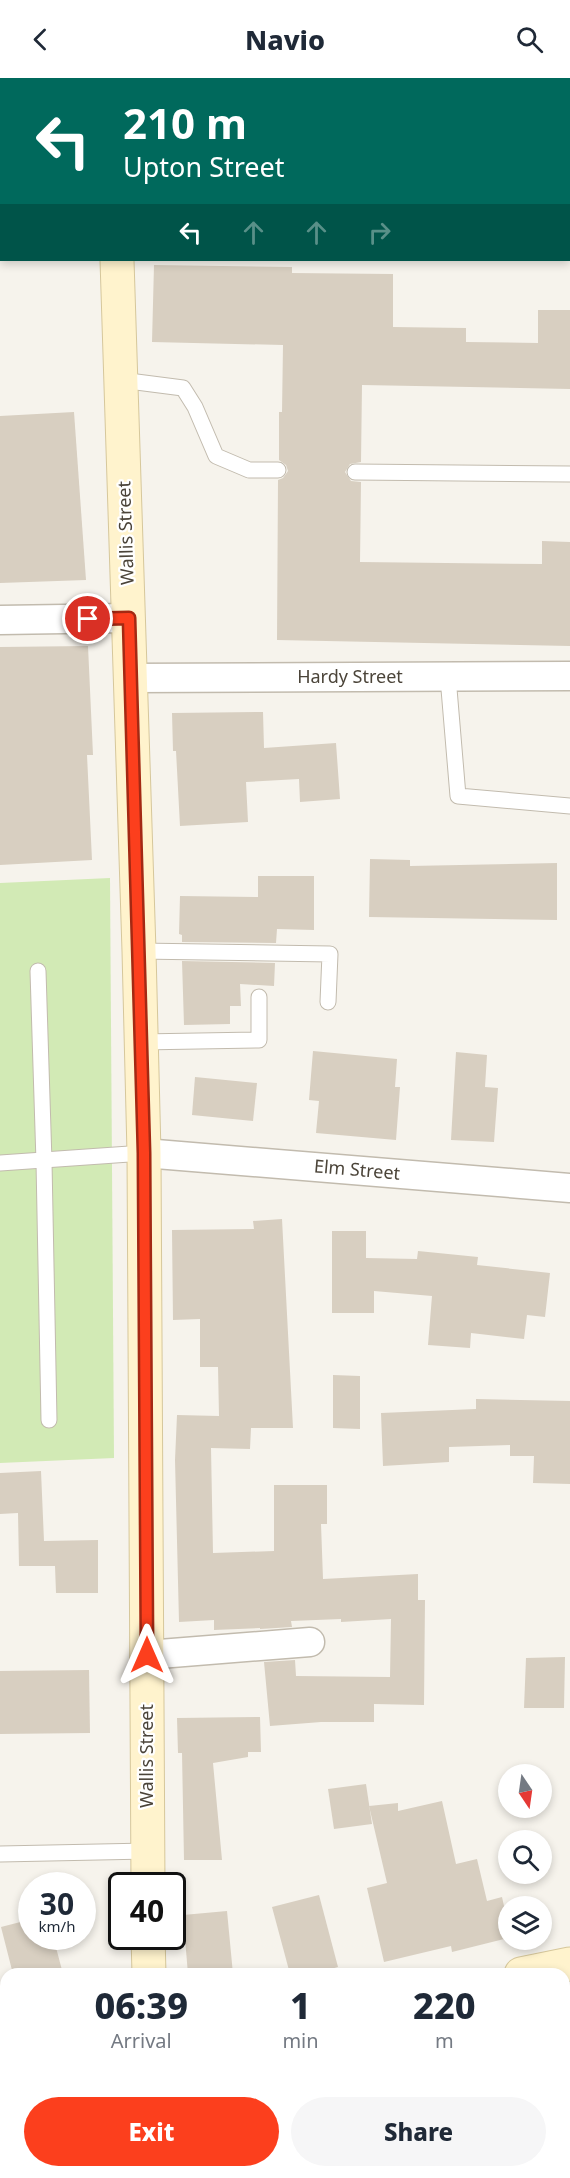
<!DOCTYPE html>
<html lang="en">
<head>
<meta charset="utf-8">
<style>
  :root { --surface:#fff; --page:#f6f6f7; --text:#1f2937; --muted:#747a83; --accent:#fc3f1d }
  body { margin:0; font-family:"Noto Sans",sans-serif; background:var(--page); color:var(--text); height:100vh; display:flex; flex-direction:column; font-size:22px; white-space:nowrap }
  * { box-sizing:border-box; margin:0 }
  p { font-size:20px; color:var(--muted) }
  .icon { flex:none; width:33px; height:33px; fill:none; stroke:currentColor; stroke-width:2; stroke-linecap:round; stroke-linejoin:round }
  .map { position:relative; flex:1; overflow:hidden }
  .drawer { position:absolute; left:0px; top:1890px; width:570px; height:210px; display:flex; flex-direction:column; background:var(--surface); border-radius:18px 18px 0 0; box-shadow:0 3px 9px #0003 }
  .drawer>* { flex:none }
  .hud { position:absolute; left:0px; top:0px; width:570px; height:183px; box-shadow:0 3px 9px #0003; background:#00695c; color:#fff; overflow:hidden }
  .needle { width:39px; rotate:167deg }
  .fabs { position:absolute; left:498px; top:1686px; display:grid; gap:12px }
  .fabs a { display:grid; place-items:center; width:54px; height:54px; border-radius:50%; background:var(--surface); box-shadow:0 3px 9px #0003; font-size:30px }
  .speed { position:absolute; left:18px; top:1794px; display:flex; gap:12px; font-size:30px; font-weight:700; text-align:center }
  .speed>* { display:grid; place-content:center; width:78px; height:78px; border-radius:50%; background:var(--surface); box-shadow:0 3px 9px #0003; line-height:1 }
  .speed small { font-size:15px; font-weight:400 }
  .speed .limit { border:3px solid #111; border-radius:9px; background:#fff; color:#111 }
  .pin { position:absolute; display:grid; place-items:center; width:51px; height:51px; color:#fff; margin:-26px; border:3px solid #fff; border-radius:50%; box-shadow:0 2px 6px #0007 }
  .me { position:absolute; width:66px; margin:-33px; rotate:0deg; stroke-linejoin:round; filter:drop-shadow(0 0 4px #0008) }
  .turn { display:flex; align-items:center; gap:21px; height:126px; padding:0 24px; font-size:27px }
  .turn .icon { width:78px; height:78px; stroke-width:2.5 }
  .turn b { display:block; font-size:42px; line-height:51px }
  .lanes { display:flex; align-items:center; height:57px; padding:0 24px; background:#0003; justify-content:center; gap:30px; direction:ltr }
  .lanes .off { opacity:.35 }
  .eta { display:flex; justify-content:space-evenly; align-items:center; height:102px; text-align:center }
  .eta b { font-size:36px; font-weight:800; line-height:42px }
  .button { display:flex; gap:12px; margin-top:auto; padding:12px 24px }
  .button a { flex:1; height:69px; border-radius:36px; background:var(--accent); color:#fff; font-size:24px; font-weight:800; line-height:69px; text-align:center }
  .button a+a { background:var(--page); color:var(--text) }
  header { display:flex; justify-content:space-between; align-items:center; height:78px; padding:0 24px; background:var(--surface); font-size:27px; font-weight:800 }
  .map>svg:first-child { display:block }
  .green { fill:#d2eab5 }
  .building { fill:#d8cfc1 }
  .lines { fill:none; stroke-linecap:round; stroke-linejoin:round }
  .lane-casing { stroke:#c2bbae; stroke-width:17 }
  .street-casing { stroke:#c2bbae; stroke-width:31 }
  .secondary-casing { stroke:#d6c79b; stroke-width:35 }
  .lane { stroke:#fff; stroke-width:15 }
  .street { stroke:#fff; stroke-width:28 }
  .secondary { stroke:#fff3cd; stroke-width:33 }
  .route-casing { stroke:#a42913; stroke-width:15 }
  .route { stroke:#fc3f1d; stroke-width:10 }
  .labels { text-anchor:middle; stroke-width:4.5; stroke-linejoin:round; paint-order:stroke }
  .street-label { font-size:18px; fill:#4b4439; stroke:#fff }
</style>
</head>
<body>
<header><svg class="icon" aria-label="back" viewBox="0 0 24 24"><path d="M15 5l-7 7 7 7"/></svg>Navio<svg class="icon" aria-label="search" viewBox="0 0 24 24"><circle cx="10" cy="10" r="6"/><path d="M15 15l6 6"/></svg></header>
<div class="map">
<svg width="570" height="2100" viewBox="0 0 570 2100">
  <rect width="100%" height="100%" fill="#f6f3ec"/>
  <polygon class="green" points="110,800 114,1380 0,1385 0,805"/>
  <g class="building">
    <polygon points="154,187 292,189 292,195 393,196 393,249 466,250 466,264 538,265 538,232 570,232 570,311 362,307 361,384 350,386 345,394 351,403 361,404 360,484 542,486 542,463 570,464 570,568 277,562 278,402 283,400 288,393 286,387 279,382 279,334 282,334 283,267 152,264"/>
    <polygon points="74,334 86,502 0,505 0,338"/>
    <polygon points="88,568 93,677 87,677 92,782 0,787 0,569"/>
    <polygon points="263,634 264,670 336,665 340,721 300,724 299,701 246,704 248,744 180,748 176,673 173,673 172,635"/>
    <polygon points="370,781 410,782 410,788 557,785 557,842 369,839"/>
    <polygon points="258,798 314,798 314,852 277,851 276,865 182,864 182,857 179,856 180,818 258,819"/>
    <polygon points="182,883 275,885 274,908 240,906 241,928 230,928 230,946 184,947"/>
    <polygon points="313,973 397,981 395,1009 400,1009 396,1062 316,1055 319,1023 309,1022"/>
    <polygon points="456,974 487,977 485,1009 498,1010 494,1064 451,1062"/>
    <polygon points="195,999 257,1005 253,1043 192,1037"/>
    <polygon points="282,1141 293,1350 251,1350 250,1371 211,1370 213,1475 274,1473 274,1407 327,1407 327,1446 321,1446 323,1501 418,1496 418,1522 425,1522 424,1627 374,1626 374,1644 321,1644 270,1648 264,1584 295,1582 296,1598 390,1599 391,1541 341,1544 341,1541 291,1543 292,1549 260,1551 260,1550 214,1552 214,1542 179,1544 175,1382 177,1337 219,1338 218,1289 200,1289 200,1241 173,1242 172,1152 254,1151 253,1143"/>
    <polygon points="332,1153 366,1153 366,1180 417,1181 418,1173 478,1179 477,1187 550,1195 545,1239 527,1237 524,1261 471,1255 470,1270 428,1267 432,1218 374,1213 374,1235 332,1235"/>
    <polygon points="333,1297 360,1298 360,1351 333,1350"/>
    <polygon points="476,1321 570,1323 570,1406 533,1405 534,1378 510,1378 510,1367 449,1369 449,1384 383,1388 381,1335 476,1331"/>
    <polygon points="41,1393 44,1463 98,1462 98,1515 56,1515 55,1488 19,1488 18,1435 0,1436 0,1395"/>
    <polygon points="565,1579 564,1630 524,1630 526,1580"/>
    <polygon points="89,1592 90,1655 0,1656 0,1593"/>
    <polygon points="260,1639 261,1674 248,1674 248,1679 213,1685 222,1782 184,1782 182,1675 178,1675 177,1640"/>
    <polygon points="366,1706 372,1746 334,1751 328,1711"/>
    <polygon points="442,1723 456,1786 477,1781 487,1823 502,1819 508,1846 508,1860 452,1874 451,1868 384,1884 367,1810 387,1805 369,1728 398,1725 398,1733"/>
    <polygon points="319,1817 338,1889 313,1896 290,1896 272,1829"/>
    <polygon points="227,1833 233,1896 188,1896 183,1837"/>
    <polygon points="32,1841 32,1858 53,1858 63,1896 13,1896 1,1849"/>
  </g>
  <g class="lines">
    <g class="lane-casing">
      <g id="lane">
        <polyline points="450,2 450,0"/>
        <polyline points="121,302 183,310 195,329 216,378 249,392 278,392"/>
        <polyline points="355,394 570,396"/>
        <polyline points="448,599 458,718 570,728"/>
        <polyline points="139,873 330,876 328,924"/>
        <polyline points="38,893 44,1084 49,1342"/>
        <polyline points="141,964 259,962 259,919"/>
        <polyline points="0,1085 144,1075"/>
        <polyline points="0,1776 148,1773"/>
      </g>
    </g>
    <g class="street-casing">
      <g id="street">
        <polyline points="0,542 129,540"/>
        <polyline points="131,600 570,598"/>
        <polyline points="144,1075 570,1110"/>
        <polyline points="147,1577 310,1564"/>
        <polyline points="563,2094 563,2100"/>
        <polyline points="28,2100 30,2094"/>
      </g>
    </g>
    <g class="secondary-casing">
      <g id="secondary">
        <polyline points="138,2 139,0"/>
        <polyline points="0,144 2,144"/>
        <polyline points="568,147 570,147"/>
        <polyline points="117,182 139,873 144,1075 148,1808"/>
        <polyline points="148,1858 149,1896"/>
        <polyline points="521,1896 570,1886"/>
        <polyline points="0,2010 6,2008"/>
      </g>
    </g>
    <use href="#lane" class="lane"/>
    <use href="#street" class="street"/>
    <use href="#secondary" class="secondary"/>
  </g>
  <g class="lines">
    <g class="route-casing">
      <polyline id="route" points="88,541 129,540 144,1075 147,1577"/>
    </g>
    <use href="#route" class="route"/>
  </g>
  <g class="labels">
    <g class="street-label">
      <text transform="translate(126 455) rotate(-92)" y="6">Wallis Street</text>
      <text x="350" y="605">Hardy Street</text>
      <text transform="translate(357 1092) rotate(5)" y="6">Elm Street</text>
      <text transform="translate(147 1678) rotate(-90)" y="6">Wallis Street</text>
    </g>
  </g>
</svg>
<div class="fabs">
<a><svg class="needle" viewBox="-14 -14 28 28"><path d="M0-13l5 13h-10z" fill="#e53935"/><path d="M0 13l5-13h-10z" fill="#747a83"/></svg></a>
<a><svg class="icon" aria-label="search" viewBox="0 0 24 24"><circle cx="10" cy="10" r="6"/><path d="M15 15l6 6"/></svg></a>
<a><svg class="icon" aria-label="layers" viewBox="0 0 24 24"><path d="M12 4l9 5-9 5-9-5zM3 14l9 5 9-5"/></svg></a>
</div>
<div class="speed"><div>30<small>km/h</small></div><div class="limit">40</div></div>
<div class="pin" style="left:88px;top:541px;background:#d93025"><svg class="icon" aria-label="arrive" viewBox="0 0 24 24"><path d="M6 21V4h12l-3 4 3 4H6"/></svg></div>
<svg class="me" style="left:147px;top:1577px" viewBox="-20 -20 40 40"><path d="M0-17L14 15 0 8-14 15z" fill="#fc3f1d" stroke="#fff" stroke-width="4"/></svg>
<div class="hud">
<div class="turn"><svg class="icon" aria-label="left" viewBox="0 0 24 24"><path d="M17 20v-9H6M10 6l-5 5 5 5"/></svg><div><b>210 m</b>Upton Street</div></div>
<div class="lanes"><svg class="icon" aria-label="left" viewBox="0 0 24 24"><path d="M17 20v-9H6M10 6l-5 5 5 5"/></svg><svg class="icon off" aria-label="ahead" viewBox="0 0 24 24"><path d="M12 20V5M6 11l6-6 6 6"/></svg><svg class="icon off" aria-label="ahead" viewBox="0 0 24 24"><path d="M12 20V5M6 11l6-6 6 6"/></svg><svg class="icon off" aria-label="right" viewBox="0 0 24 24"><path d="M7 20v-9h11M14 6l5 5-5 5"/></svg></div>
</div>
<section class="drawer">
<div class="eta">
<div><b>06:39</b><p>Arrival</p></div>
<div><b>1</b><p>min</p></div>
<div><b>220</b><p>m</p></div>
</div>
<div class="button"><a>Exit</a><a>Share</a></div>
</section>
</div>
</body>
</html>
